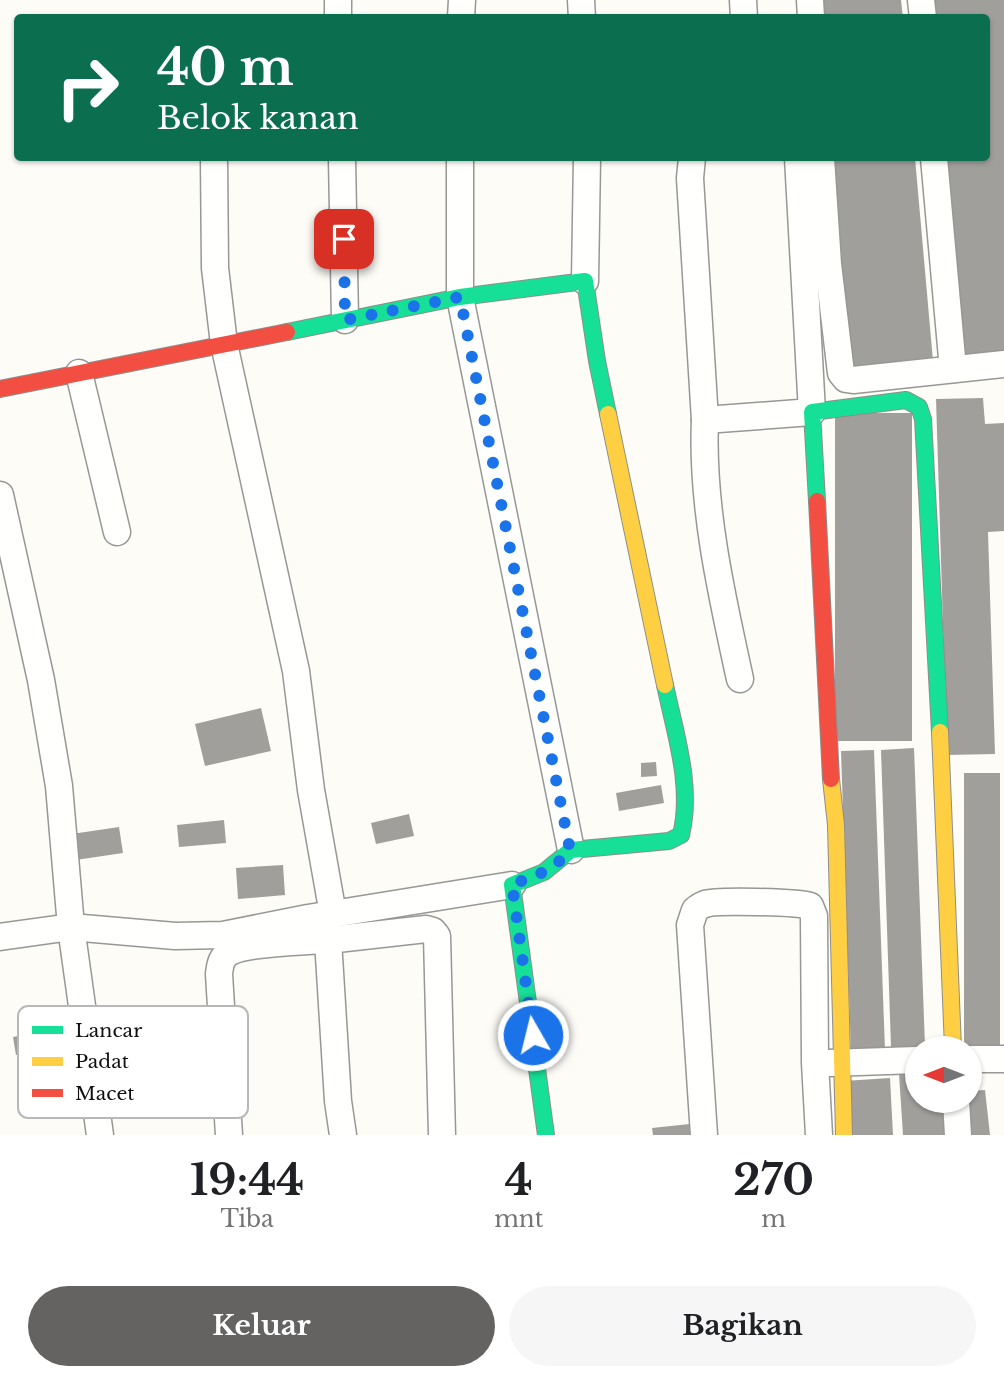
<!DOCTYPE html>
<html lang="id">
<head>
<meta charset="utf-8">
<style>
  :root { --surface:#fff; --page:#f6f6f6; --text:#202124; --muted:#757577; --accent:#646362 }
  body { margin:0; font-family:"Libre Baskerville",serif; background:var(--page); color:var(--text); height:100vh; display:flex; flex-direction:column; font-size:26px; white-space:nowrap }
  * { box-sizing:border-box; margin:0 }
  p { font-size:23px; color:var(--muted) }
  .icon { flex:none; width:38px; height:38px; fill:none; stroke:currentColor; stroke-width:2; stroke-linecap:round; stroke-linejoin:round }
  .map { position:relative; height:1135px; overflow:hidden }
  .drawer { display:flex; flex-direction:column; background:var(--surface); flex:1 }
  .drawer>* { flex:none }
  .top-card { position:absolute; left:14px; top:14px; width:976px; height:147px; border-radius:7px; box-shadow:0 2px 5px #0004; background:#0b6e4f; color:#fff; overflow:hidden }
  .needle { width:46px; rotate:270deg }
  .tools { position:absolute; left:905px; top:1036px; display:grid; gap:14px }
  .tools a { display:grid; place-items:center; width:77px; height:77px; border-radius:50%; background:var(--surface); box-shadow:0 2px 5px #0004; font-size:35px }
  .pin { position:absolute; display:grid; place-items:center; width:60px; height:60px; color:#fff; margin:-30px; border-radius:14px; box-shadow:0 4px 10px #0006 }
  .me { position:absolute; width:77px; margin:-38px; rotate:352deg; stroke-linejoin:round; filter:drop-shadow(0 0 5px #0008) }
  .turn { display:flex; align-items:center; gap:24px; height:147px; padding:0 28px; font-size:32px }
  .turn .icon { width:91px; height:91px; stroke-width:2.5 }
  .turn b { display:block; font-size:49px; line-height:60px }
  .eta { display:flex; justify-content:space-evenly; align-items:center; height:119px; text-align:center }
  .eta b { font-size:42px; font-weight:700; line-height:49px }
  .cta { display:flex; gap:14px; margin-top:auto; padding:14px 28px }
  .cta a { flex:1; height:80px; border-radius:42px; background:var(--accent); color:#fff; font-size:28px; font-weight:700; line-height:80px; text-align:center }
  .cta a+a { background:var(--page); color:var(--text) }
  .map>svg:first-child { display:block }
  .building { fill:#a19f9c }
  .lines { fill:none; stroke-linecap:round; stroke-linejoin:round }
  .street-casing { stroke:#979795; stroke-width:29 }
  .fast-casing { stroke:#8e8d8b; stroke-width:18 }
  .slow-casing { stroke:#8e8d8b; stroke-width:18 }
  .jam-casing { stroke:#8e8d8b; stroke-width:18 }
  .street { stroke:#fffffe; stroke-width:26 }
  .fast { stroke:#16e098; stroke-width:16 }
  .slow { stroke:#ffcf43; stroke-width:16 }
  .jam { stroke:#f24e42; stroke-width:16 }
  .route { stroke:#1a73e8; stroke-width:12; stroke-dasharray:0 21.6 }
  .key { fill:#fff; stroke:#b8b8b8; stroke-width:2 }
  .key-label { font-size:19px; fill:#111 }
</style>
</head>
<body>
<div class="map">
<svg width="1004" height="1135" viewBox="0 0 1004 1135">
  <rect width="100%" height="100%" fill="#fdfcf7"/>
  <g class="building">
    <polygon points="817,0 901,0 903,18 818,18"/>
    <polygon points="929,0 1004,0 1004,355 957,358 941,158 987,158 987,18 930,18"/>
    <polygon points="831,158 915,158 933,361 849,369"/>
    <polygon points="983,398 985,424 1004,423 1004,531 988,532 995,754 947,755 936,399"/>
    <rect x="835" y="413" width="77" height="328"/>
    <polygon points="261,708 271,751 205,766 195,724"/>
    <polygon points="914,748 925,1046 891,1047 881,750"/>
    <polygon points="874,750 885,1050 851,1051 841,751"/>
    <polygon points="656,762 657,776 641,777 641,763"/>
    <polygon points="964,773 1000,773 1000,1054 964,1048"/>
    <polygon points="661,785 664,803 619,811 616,793"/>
    <polygon points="409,814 414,836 376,844 371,823"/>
    <polygon points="224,820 226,843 179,847 177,825"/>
    <polygon points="119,827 123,853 69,861 65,835"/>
    <polygon points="283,865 285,895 238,899 236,868"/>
    <polygon points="58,1028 61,1046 16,1055 13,1037"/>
    <polygon points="917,1072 917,1101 947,1101 949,1135 903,1135 899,1074"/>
    <polygon points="890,1078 893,1135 847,1135 844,1081"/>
    <polygon points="985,1090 990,1135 961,1135 958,1101 970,1101 970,1091"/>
    <polygon points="699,1123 700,1135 653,1135 652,1128"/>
  </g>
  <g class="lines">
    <g class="street-casing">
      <g id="street">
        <polyline points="338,0 338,18"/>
        <polyline points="581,0 582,18"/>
        <polyline points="743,0 744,18"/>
        <polyline points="810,0 811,18"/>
        <polyline points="921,0 923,18"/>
        <polyline points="461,18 462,0"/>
        <polyline points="214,158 215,268 224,344 296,671 311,790 333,914"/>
        <polyline points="342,158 345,320"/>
        <polyline points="460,158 460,297 571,850"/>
        <polyline points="692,158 690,178 705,420"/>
        <polyline points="821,158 828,264 841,373 846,379 853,380 1004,364"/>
        <polyline points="934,158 953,369"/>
        <polyline points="585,281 587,158"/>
        <polyline points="79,373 117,532"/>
        <polyline points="0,495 41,680 59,786 71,927 100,1135"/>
        <path d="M740,679c-18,-82 -39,-174 -35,-259l107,-8 -14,-254"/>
        <polyline points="0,937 71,927 175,936 223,935 308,918 512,885"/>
        <polyline points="970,1059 1004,1059"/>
        <polyline points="828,1063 917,1060"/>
        <polyline points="956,1101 958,1135"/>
        <path d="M229,1135l-10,-161c1,-10 3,-19 13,-23 18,-8 74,-10 96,-11"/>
        <polyline points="343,1135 338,1101 328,940 426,929 433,931 437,936 442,1135"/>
        <path d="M704,1135l-14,-210 5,-15c3,-2 6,-5 10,-6 11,-4 93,-2 105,2l4,10 1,147 4,72"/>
      </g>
    </g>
    <g class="fast-casing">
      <g id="fast">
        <polyline points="287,332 460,297 585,281 597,361 608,414"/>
        <polyline points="817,501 812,412 906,400 919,407 923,419 940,732"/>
        <path d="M546,1135l-34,-250 32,-13 27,-22 98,-9 12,-6c12,-49 -6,-102 -16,-150"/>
      </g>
    </g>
    <g class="slow-casing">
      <g id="slow">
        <polyline points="608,414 665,685"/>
        <polyline points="940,732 953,1048"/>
        <polyline points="831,779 836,825 844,1135"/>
      </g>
    </g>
    <g class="jam-casing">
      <g id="jam">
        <polyline points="0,389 287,332"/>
        <polyline points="817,501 831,779"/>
      </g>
    </g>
    <use href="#street" class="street"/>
    <use href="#fast" class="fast"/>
    <use href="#slow" class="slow"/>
    <use href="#jam" class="jam"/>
  </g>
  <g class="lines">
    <path class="route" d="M344,239l1,81 115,-23 110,553c-15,19 -35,27 -58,34l21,151"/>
  </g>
  <rect x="18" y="1006" width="230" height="112" rx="10" class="key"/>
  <rect x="32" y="1026" width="31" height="8" fill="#16e098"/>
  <rect x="32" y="1057" width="31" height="9" fill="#ffcf43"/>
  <rect x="32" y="1089" width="31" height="8" fill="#f24e42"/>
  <g class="key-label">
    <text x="75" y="1037">Lancar</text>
    <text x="75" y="1068">Padat</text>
    <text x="75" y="1100">Macet</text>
  </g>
</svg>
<div class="tools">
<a><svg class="needle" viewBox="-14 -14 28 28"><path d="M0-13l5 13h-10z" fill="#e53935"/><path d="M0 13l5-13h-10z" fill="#757577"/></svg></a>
</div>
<div class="pin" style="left:344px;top:239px;background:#d93025"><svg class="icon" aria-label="arrive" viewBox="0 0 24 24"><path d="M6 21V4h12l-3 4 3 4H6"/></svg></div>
<svg class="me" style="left:533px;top:1035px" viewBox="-20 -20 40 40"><circle r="17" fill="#1a73e8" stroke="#fff" stroke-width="3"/><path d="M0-11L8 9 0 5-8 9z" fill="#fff"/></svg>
<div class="top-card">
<div class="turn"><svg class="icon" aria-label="right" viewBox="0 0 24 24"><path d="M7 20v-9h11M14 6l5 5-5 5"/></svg><div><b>40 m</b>Belok kanan</div></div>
</div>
</div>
<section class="drawer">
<div class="eta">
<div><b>19:44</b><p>Tiba</p></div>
<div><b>4</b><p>mnt</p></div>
<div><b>270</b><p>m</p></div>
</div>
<div class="cta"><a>Keluar</a><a>Bagikan</a></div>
</section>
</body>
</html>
